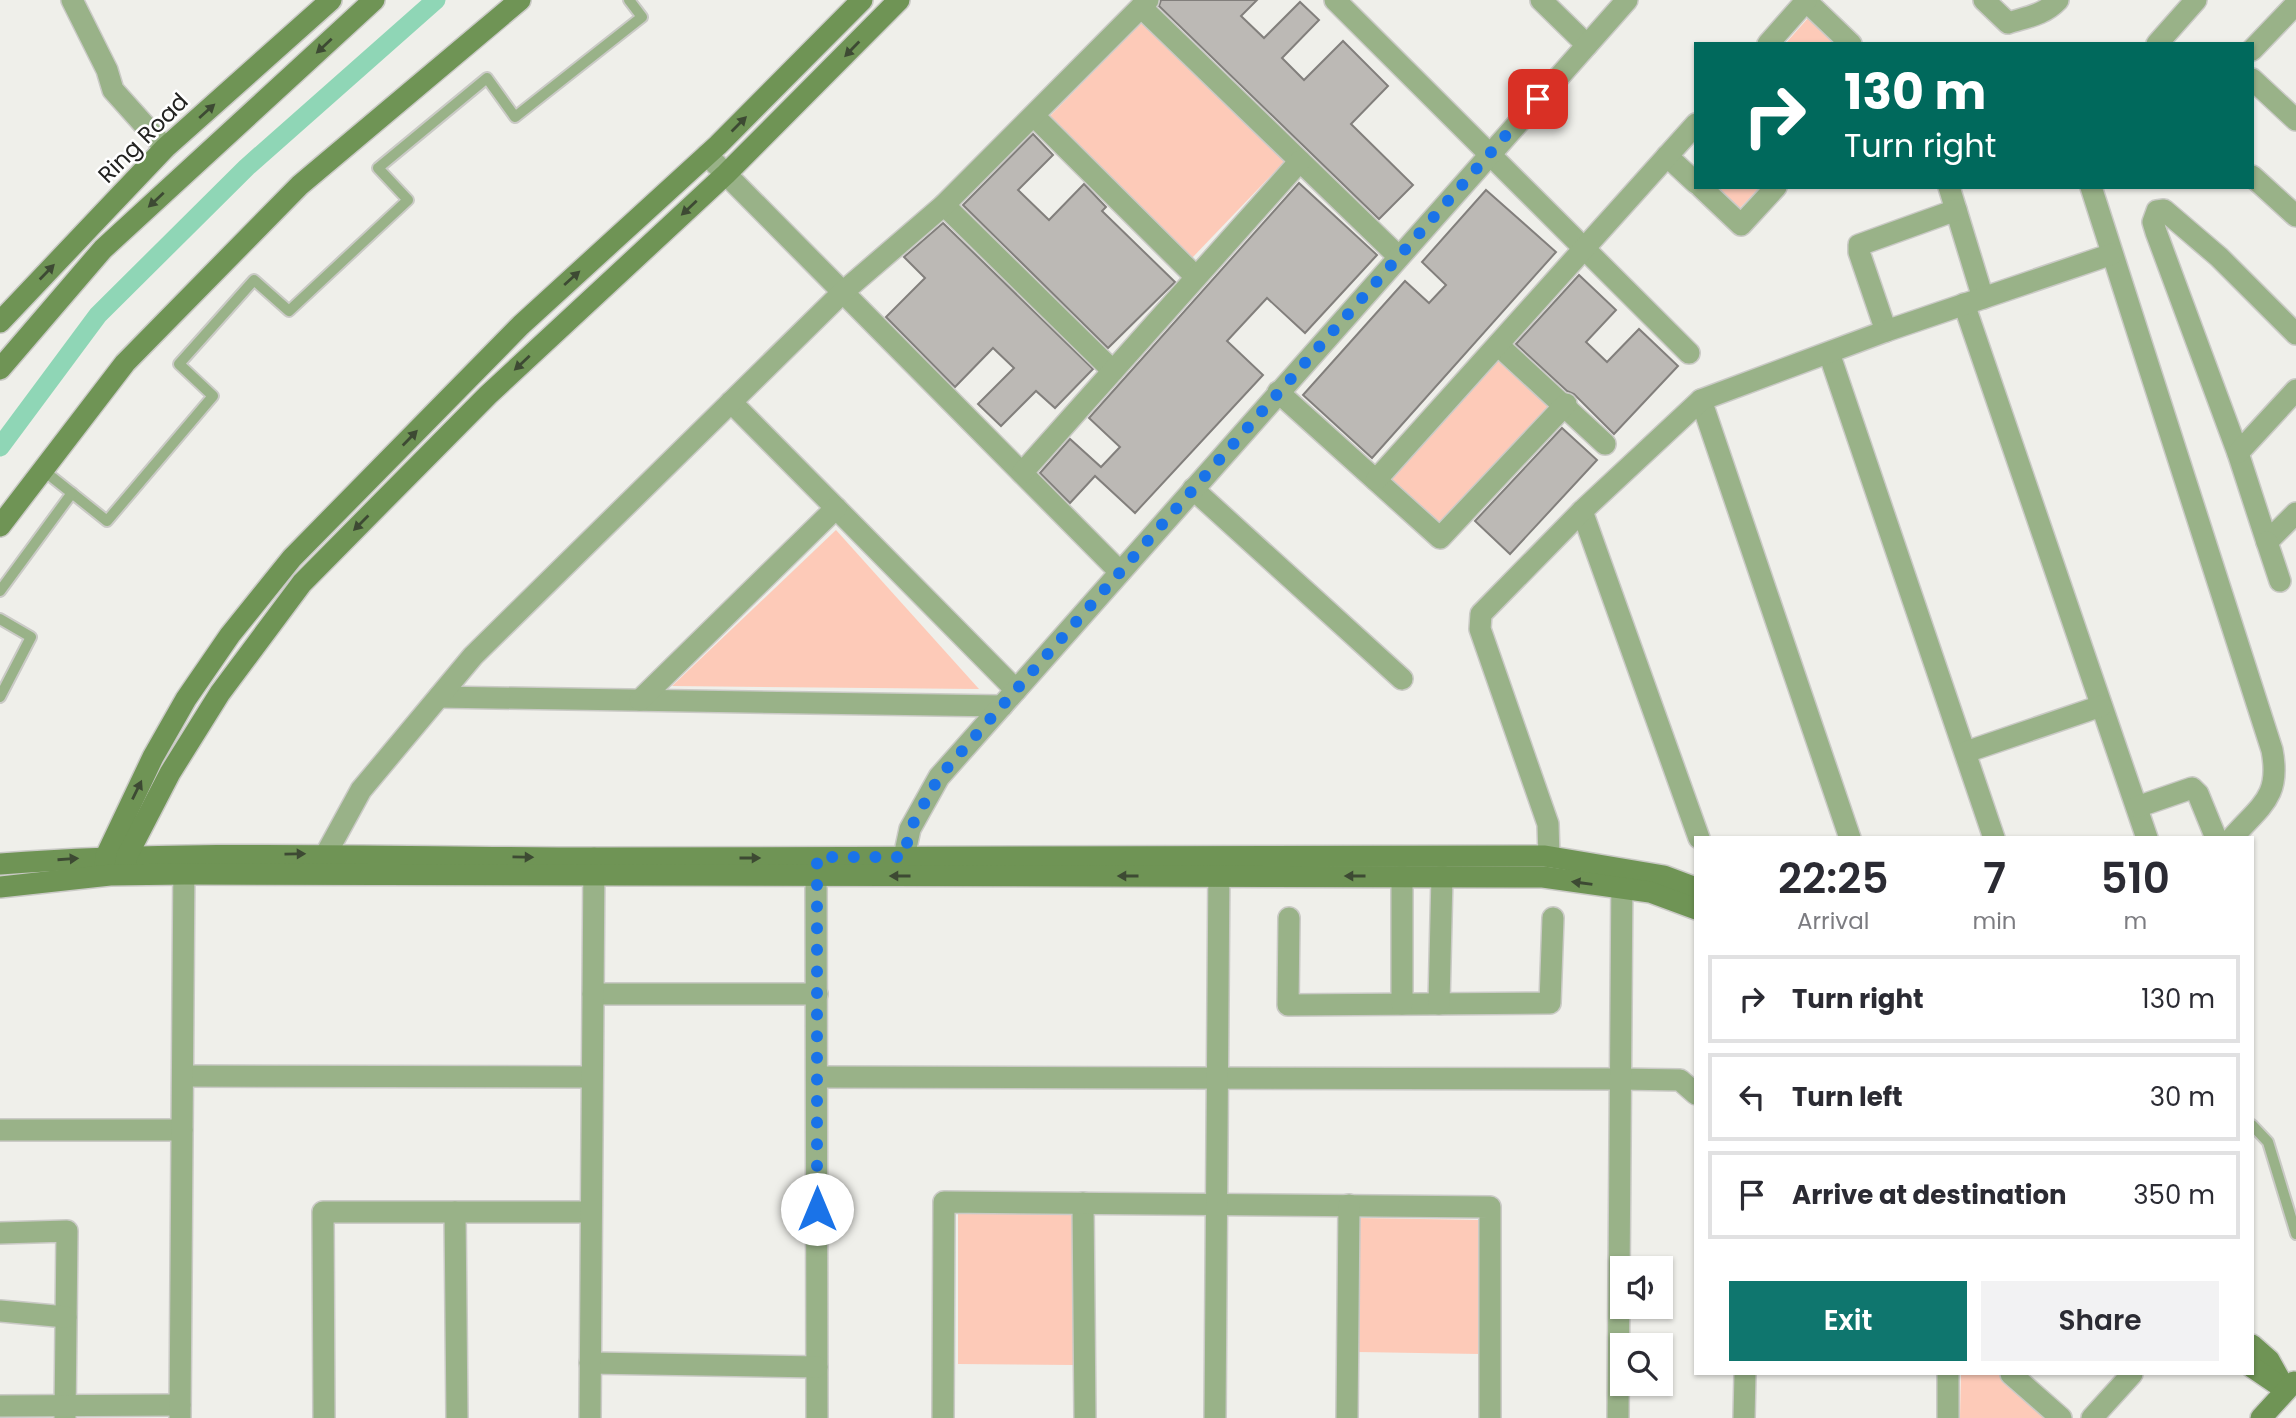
<!DOCTYPE html>
<html lang="en">
<head>
<meta charset="utf-8">
<style>
  :root { --surface:#fff; --page:#f2f2f3; --text:#2b2b33; --muted:#7c7c81; --line:#e1e1e2; --accent:#0f766e }
  body { margin:0; font-family:Poppins,sans-serif; background:var(--page); color:var(--text); height:100vh; display:flex; flex-direction:column; font-size:26px; white-space:nowrap }
  * { box-sizing:border-box; margin:0 }
  p { font-size:23px; color:var(--muted) }
  .icon { flex:none; width:38px; height:38px; fill:none; stroke:currentColor; stroke-width:2; stroke-linecap:round; stroke-linejoin:round }
  .map { position:relative; flex:1; overflow:hidden }
  .sheet { position:absolute; left:1694px; top:836px; width:560px; height:539px; display:flex; flex-direction:column; background:var(--surface); border-radius:0px; box-shadow:0 2px 5px #0004 }
  .sheet>* { flex:none }
  .top-card { position:absolute; left:1694px; top:42px; width:560px; height:147px; border-radius:0px; box-shadow:0 2px 5px #0004; background:#00695c; color:#fff; overflow:hidden }
  .controls { position:absolute; left:1610px; top:1256px; display:grid; gap:14px }
  .controls a { display:grid; place-items:center; width:63px; height:63px; border-radius:0px; background:var(--surface); box-shadow:0 2px 5px #0004; font-size:35px }
  .pin { position:absolute; display:grid; place-items:center; width:60px; height:60px; color:#fff; margin:-30px; border-radius:14px; box-shadow:0 4px 10px #0006 }
  .me { position:absolute; width:77px; margin:-38px; rotate:0deg; stroke-linejoin:round; filter:drop-shadow(0 0 5px #0008) }
  .turn { display:flex; align-items:center; gap:24px; height:147px; padding:0 35px; font-size:32px }
  .turn .icon { width:91px; height:91px; stroke-width:2.5 }
  .turn b { display:block; font-size:49px; line-height:60px }
  .eta { display:flex; justify-content:space-evenly; align-items:center; height:119px; text-align:center }
  .eta b { font-size:42px; font-weight:600; line-height:49px }
  .primary-button { display:flex; gap:14px; margin-top:auto; padding:14px 35px }
  .primary-button a { flex:1; height:80px; border-radius:0px; background:var(--accent); color:#fff; font-size:28px; font-weight:600; line-height:80px; text-align:center }
  .primary-button a+a { background:var(--page); color:var(--text) }
  ul { padding:0; list-style:none }
  li { display:flex; align-items:center; gap:21px; height:88px; margin:0 14px 10px; padding:0 21px; border:4px solid var(--line); border-radius:0px }
  li div { flex:1 }
  li b { display:block; font-size:26px }
  li em { font-style:normal }
  .map>svg:first-child { display:block }
  .green { fill:#fdcab8 }
  .lines { fill:none; stroke-linecap:round; stroke-linejoin:round }
  .canal { stroke:#8fd6b6; stroke-width:19 }
  .building { fill:#bcb9b5; stroke:#827f7c; stroke-width:2 }
  .lane-casing { stroke:#cacac6; stroke-width:14 }
  .street-casing { stroke:#cacac6; stroke-width:24 }
  .secondary-casing { stroke:#cacac6; stroke-width:24 }
  .lane { stroke:#99b288; stroke-width:10 }
  .street { stroke:#99b288; stroke-width:21 }
  .secondary { stroke:#6f9455; stroke-width:21 }
  .oneway { fill:#3d4a33 }
  .route { stroke:#1a73e8; stroke-width:12; stroke-dasharray:0 21.6 }
  .labels { text-anchor:middle; stroke-width:5; stroke-linejoin:round; paint-order:stroke }
  .street-label { font-size:23px; fill:#222220; stroke:#fff }
</style>
</head>
<body>
<div class="map">
<svg width="2296" height="1418" viewBox="0 0 2296 1418">
  <rect width="100%" height="100%" fill="#efefea"/>
  <g class="green">
    <polygon points="1809,17 1838,44 1785,44"/>
    <polygon points="1142,22 1285,161 1192,258 1048,118"/>
    <polygon points="1716,187 1760,187 1739,209"/>
    <polygon points="1500,358 1551,405 1440,527 1389,480"/>
    <polygon points="836,530 979,689 672,686"/>
    <polygon points="958,1212 1075,1213 1074,1365 958,1364"/>
    <polygon points="1360,1218 1481,1220 1479,1354 1358,1352"/>
    <polygon points="1961,1374 1998,1374 2049,1418 1960,1418"/>
  </g>
  <g class="lines">
    <polyline class="canal" points="0,447 98,315 247,167 436,0"/>
  </g>
  <g class="building">
    <polygon points="1161,0 1257,0 1241,16 1264,38 1300,2 1319,20 1282,58 1304,80 1343,41 1388,86 1351,124 1413,185 1379,219 1159,6"/>
    <polygon points="1033,134 1053,155 1018,190 1049,220 1084,184 1106,207 1102,211 1175,282 1108,348 963,205"/>
    <polygon points="1299,183 1377,255 1305,333 1267,298 1227,341 1263,375 1135,513 1095,476 1070,503 1040,473 1070,439 1101,467 1120,447 1089,418"/>
    <polygon points="1486,190 1556,252 1372,458 1303,395 1405,281 1429,303 1446,285 1422,262"/>
    <polygon points="943,223 1093,369 1055,408 1036,391 1001,426 978,404 1014,368 993,348 955,387 886,317 925,278 904,257"/>
    <polygon points="1579,275 1616,310 1586,342 1607,362 1639,329 1678,366 1614,434 1574,394 1567,391 1516,344"/>
    <polygon points="1562,428 1597,460 1510,554 1475,521"/>
  </g>
  <g class="lines">
    <g class="lane-casing">
      <g id="lane">
        <polyline points="43,470 107,521 213,396 179,364 254,280 289,311 408,200 378,168 487,78 515,117 642,17 629,0"/>
        <polyline points="0,591 72,493"/>
        <polyline points="0,619 31,637 0,697"/>
        <polyline points="2252,1125 2268,1142 2296,1234"/>
      </g>
    </g>
    <g class="street-casing">
      <g id="street">
        <polyline points="72,0 107,70 113,90 165,148"/>
        <polyline points="1335,0 1689,353"/>
        <polyline points="1541,0 1587,45"/>
        <polyline points="1805,0 1851,44"/>
        <path d="M1984,0l24,23c19,-6 36,-8 50,-23"/>
        <polyline points="1141,7 1398,256"/>
        <polyline points="1768,44 1806,1"/>
        <polyline points="2157,44 2196,0"/>
        <polyline points="2252,50 2296,4"/>
        <polyline points="2252,79 2296,120"/>
        <polyline points="1034,116 1196,277"/>
        <polyline points="707,155 1120,572"/>
        <polyline points="1667,156 1696,183"/>
        <polyline points="2252,176 2296,216"/>
        <polyline points="1701,187 1741,225 1776,187"/>
        <polyline points="1949,187 1983,298"/>
        <path d="M2091,187l181,563c9,47 -11,55 -40,88"/>
        <polyline points="944,205 1113,371"/>
        <polyline points="1964,304 2147,838"/>
        <polyline points="1886,331 1859,252 1859,245 1956,210"/>
        <polyline points="2296,334 2219,257 2164,210 2157,211 2153,222 2156,232 2238,453 2267,542 2296,513"/>
        <polyline points="1498,345 1605,444"/>
        <polyline points="1829,353 1994,838"/>
        <polyline points="1278,392 1440,538 1566,404"/>
        <polyline points="1701,400 1850,838"/>
        <polyline points="731,402 1016,690"/>
        <polyline points="2238,453 2296,390"/>
        <polyline points="1022,473 1300,161"/>
        <polyline points="1376,480 1696,124"/>
        <polyline points="1193,489 1402,679"/>
        <polyline points="1582,511 1699,838"/>
        <polyline points="2267,542 2280,581"/>
        <polyline points="439,697 1002,706"/>
        <polyline points="640,700 836,508"/>
        <polyline points="1966,752 2101,706"/>
        <polyline points="2137,807 2192,788 2198,794 2216,838"/>
        <polyline points="326,854 361,790 473,656 843,292 944,205 1148,0"/>
        <polyline points="904,857 910,829 939,777 1627,0"/>
        <polyline points="1549,857 1548,824 1480,629 1481,614 1582,511 1701,400 1886,331 2112,254"/>
        <polyline points="816,859 817,1418"/>
        <polyline points="1289,918 1288,1005 1550,1003 1553,918"/>
        <polyline points="593,994 817,994"/>
        <polyline points="1402,1004 1402,876"/>
        <polyline points="1439,1004 1442,876"/>
        <polyline points="183,1076 592,1077"/>
        <polyline points="817,1077 1620,1079 1680,1080 1696,1094"/>
        <polyline points="0,1130 182,1130"/>
        <polyline points="1083,1203 1085,1418"/>
        <polyline points="455,1212 457,1418"/>
        <polyline points="0,1233 67,1231 65,1418"/>
        <polyline points="0,1311 66,1317"/>
        <polyline points="590,1363 817,1367"/>
        <polyline points="2011,1374 2061,1418"/>
        <polyline points="0,1406 180,1405"/>
        <polyline points="180,1418 184,857"/>
        <polyline points="324,1418 323,1212 591,1212"/>
        <polyline points="590,1418 594,858"/>
        <polyline points="943,1418 944,1202 1490,1207 1490,1418"/>
        <polyline points="1215,1418 1219,860"/>
        <polyline points="1347,1418 1349,1205"/>
        <polyline points="1618,1418 1622,871"/>
        <polyline points="1744,1418 1745,1374"/>
        <polyline points="1948,1418 1948,1374"/>
        <polyline points="2092,1418 2132,1374"/>
      </g>
    </g>
    <g class="secondary-casing">
      <g id="secondary">
        <polyline points="0,322 165,148 331,0"/>
        <polyline points="0,369 103,249 374,0"/>
        <polyline points="0,526 125,363 300,185 520,0"/>
        <path d="M0,864c199,-15 398,-6 598,-6 315,1 631,-3 947,-2l119,20 32,12"/>
        <polyline points="105,866 106,856 153,757 186,699 230,635 292,558 521,325 718,145 862,0"/>
        <polyline points="125,867 127,856 170,773 220,693 302,583 488,395 726,174 899,0"/>
        <polyline points="0,887 110,875 184,874 1543,877 1650,892 1696,909"/>
        <polyline points="2252,1345 2269,1360 2285,1389"/>
        <polyline points="2252,1367 2283,1388"/>
        <polyline points="2261,1418 2294,1382"/>
      </g>
    </g>
    <use href="#lane" class="lane"/>
    <use href="#street" class="street"/>
    <use href="#secondary" class="secondary"/>
  </g>
  <defs><path id="oneway-solid" d="M-6-.8H1V-3.2L6.5 0L1 3.2V.8H-6Z" transform="scale(1.75)"/></defs>
  <g class="oneway">
    <use href="#oneway-solid" transform="translate(324 46) rotate(137)"/>
    <use href="#oneway-solid" transform="translate(852 49) rotate(134)"/>
    <use href="#oneway-solid" transform="translate(207 111) rotate(-42)"/>
    <use href="#oneway-solid" transform="translate(739 124) rotate(-45)"/>
    <use href="#oneway-solid" transform="translate(156 200) rotate(137)"/>
    <use href="#oneway-solid" transform="translate(689 208) rotate(137)"/>
    <use href="#oneway-solid" transform="translate(47 272) rotate(-46)"/>
    <use href="#oneway-solid" transform="translate(572 278) rotate(-42)"/>
    <use href="#oneway-solid" transform="translate(522 363) rotate(137)"/>
    <use href="#oneway-solid" transform="translate(410 438) rotate(-46)"/>
    <use href="#oneway-solid" transform="translate(361 523) rotate(135)"/>
    <use href="#oneway-solid" transform="translate(137 790) rotate(-64)"/>
    <use href="#oneway-solid" transform="translate(295 854) rotate(-1)"/>
    <use href="#oneway-solid" transform="translate(523 857) rotate(1)"/>
    <use href="#oneway-solid" transform="translate(750 858)"/>
    <use href="#oneway-solid" transform="translate(68 859) rotate(-4)"/>
    <use href="#oneway-solid" transform="translate(900 876) rotate(180)"/>
    <use href="#oneway-solid" transform="translate(1128 876) rotate(180)"/>
    <use href="#oneway-solid" transform="translate(1355 876) rotate(-180)"/>
    <use href="#oneway-solid" transform="translate(1582 883) rotate(-172)"/>
  </g>
  <g class="lines">
    <polyline class="route" points="817,1209 817,857 904,857 910,829 939,777 1538,99"/>
  </g>
  <g class="labels">
    <g class="street-label">
      <text transform="translate(143 138) rotate(-45)" y="8">Ring Road</text>
    </g>
  </g>
</svg>
<div class="controls">
<a><svg class="icon" aria-label="sound" viewBox="0 0 24 24"><path d="M4 9h4l5-4v14l-5-4H4zM17 9q2 3 0 6"/></svg></a>
<a><svg class="icon" aria-label="search" viewBox="0 0 24 24"><circle cx="10" cy="10" r="6"/><path d="M15 15l6 6"/></svg></a>
</div>
<div class="pin" style="left:1538px;top:99px;background:#d93025"><svg class="icon" aria-label="arrive" viewBox="0 0 24 24"><path d="M6 21V4h12l-3 4 3 4H6"/></svg></div>
<svg class="me" style="left:817px;top:1209px" viewBox="-20 -20 40 40"><circle r="19" fill="#fff"/><path d="M0-13L10 11 0 6-10 11z" fill="#1a73e8"/></svg>
<div class="top-card">
<div class="turn"><svg class="icon" aria-label="right" viewBox="0 0 24 24"><path d="M7 20v-9h11M14 6l5 5-5 5"/></svg><div><b>130 m</b>Turn right</div></div>
</div>
<section class="sheet">
<div class="eta">
<div><b>22:25</b><p>Arrival</p></div>
<div><b>7</b><p>min</p></div>
<div><b>510</b><p>m</p></div>
</div>
<ul>
<li><svg class="icon" aria-label="right" viewBox="0 0 24 24"><path d="M7 20v-9h11M14 6l5 5-5 5"/></svg><div><b>Turn right</b></div><em>130 m</em></li>
<li><svg class="icon" aria-label="left" viewBox="0 0 24 24"><path d="M17 20v-9H6M10 6l-5 5 5 5"/></svg><div><b>Turn left</b></div><em>30 m</em></li>
<li><svg class="icon" aria-label="arrive" viewBox="0 0 24 24"><path d="M6 21V4h12l-3 4 3 4H6"/></svg><div><b>Arrive at destination</b></div><em>350 m</em></li>
</ul>
<div class="primary-button"><a>Exit</a><a>Share</a></div>
</section>
</div>
</body>
</html>
